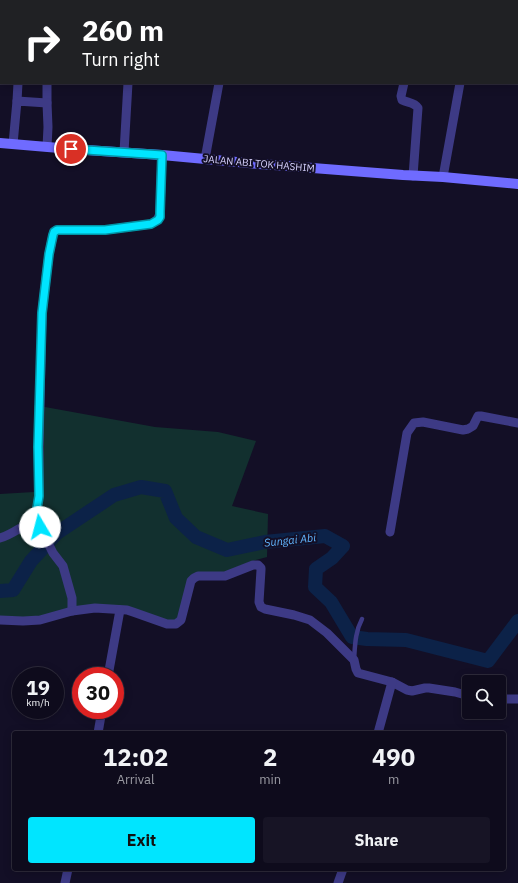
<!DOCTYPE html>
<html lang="en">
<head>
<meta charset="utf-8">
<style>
  :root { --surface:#0e0b1c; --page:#171425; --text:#f1f3f6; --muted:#9b9ba3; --line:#2e2b3b; --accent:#00e5ff }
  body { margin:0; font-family:"IBM Plex Sans",sans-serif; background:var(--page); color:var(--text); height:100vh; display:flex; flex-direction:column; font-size:15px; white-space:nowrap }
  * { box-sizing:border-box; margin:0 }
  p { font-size:13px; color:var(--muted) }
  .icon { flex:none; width:22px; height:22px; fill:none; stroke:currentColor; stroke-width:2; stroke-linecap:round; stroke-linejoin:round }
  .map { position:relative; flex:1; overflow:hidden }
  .panel { position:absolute; left:12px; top:731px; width:494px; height:140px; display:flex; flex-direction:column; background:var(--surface); border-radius:4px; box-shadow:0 2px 10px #0003,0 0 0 1px var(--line) }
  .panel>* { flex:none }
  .top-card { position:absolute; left:0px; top:0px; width:518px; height:84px; box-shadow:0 2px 10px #0003,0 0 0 1px var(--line); background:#202124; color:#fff; overflow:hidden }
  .fabs { position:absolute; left:462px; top:675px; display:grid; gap:8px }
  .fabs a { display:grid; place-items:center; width:44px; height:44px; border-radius:4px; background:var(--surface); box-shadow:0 2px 10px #0003,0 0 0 1px var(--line); font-size:20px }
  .speed { position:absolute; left:12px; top:667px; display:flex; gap:8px; font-size:20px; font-weight:700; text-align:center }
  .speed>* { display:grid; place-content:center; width:52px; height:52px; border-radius:50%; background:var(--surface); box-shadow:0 2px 10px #0003,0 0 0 1px var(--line); line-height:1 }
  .speed small { font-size:10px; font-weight:400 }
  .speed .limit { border:6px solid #d22; background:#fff; color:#111 }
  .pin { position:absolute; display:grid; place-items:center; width:34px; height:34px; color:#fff; margin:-17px; border:2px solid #fff; border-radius:50%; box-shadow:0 1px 4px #0007 }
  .me { position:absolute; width:44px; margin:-22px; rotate:352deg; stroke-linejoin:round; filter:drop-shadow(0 0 3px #0008) }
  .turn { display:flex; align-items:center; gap:14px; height:84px; padding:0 16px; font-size:18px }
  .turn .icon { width:52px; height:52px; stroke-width:2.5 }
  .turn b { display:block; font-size:28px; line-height:34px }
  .eta { display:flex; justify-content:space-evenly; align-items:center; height:68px; text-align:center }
  .eta b { font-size:24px; font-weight:800; line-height:28px }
  .action { display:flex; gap:8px; margin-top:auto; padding:8px 16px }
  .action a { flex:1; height:46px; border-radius:4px; background:var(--accent); color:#111; font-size:16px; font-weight:800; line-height:46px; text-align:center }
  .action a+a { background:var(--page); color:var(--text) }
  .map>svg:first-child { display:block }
  .green { fill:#12302f }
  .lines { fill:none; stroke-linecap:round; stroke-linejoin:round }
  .river { stroke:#0c2248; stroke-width:14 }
  .service { stroke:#3d3a85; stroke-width:4.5 }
  .minor { stroke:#3d3a85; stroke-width:9 }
  .secondary { stroke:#6f6bff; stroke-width:10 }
  .route-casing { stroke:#0095a6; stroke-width:10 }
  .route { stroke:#00e5ff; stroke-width:7 }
  .labels { text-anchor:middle; stroke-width:4; stroke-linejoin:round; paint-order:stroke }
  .street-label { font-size:10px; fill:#d9d4ff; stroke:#130f26 }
  .water-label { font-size:11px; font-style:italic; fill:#62b6ff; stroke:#130f26 }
</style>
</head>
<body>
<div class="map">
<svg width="518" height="883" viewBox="0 0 518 883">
  <rect width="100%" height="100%" fill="#130f26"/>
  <polygon class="green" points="34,405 155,427 218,432 256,441 232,506 268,514 267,557 249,562 221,574 192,575 182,618 168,622 124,606 19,622 0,621 0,494 34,492"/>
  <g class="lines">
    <polyline class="river" points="0,591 13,590 31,561 57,533 114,495 141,487 165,491 176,518 196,537 227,550 265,542 325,536 343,546 332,558 316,569 315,587 331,602 352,637 367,639 406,640 488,661 518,621"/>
    <path class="service" d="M354,660c1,-14 1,-28 8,-41"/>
    <g class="minor">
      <polyline points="30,1 31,0"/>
      <polyline points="183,1 183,0"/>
      <polyline points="235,1 236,0"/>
      <polyline points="474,1 474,0"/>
      <polyline points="47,83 47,103"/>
      <path d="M404,83l-3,13 1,4c6,3 12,2 16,8l-5,68"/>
      <polyline points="17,101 18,83"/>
      <polyline points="13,144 17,101 47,103 48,127 47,147"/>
      <polyline points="124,152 128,83"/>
      <polyline points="205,159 219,83"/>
      <polyline points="443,177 460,83"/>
      <polyline points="35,521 40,527 53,553 63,566 72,598 72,611"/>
      <polyline points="390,532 407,433 414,423 423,422 463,430 468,429 473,426 478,416 481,416 518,423"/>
      <path d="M0,538c14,-4 22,-13 35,-17l4,-25v-49l3,-134 7,-59 4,-19 1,-3 3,-2h48l46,-6c6,-3 8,-6 9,-12l2,-57"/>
      <polyline points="0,620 23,621 40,620 72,611 95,608 127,610 133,612 167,624 176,624 181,620 190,585 191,581 194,578 198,576 225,576 253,565 258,565 261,568 261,570 259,602 261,607 265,609 294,615 310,620 327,633 354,660 356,669 358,673 392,682 407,690 412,691 425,688 429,688 455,692 469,696"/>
      <polyline points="108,676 120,610"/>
      <polyline points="499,699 518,699"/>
      <polyline points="98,733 102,710"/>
      <polyline points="378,733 392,682"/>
      <polyline points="65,883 68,869"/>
      <polyline points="338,883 343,869"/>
    </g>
    <polyline class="secondary" points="0,143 71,149 162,155 259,164 274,165 403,175 443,177 518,184"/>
  </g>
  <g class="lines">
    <g class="route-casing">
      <polyline id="route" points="40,527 35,521 39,496 38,447 42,313 49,254 53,235 54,232 57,230 105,230 151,224 158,220 160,217 160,212 162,155 71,149"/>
    </g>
    <use href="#route" class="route"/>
  </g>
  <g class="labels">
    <g class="street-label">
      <text transform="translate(259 163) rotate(5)" y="4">JALAN ABI TOK HASHIM</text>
    </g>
    <g class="water-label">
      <text transform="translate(290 540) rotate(-6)" y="4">Sungai Abi</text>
    </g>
  </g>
</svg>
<div class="fabs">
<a><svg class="icon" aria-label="search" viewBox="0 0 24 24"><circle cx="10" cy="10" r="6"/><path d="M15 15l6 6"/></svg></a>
</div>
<div class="speed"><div>19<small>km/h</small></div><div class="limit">30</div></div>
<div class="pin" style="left:71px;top:149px;background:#d93025"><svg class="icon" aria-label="arrive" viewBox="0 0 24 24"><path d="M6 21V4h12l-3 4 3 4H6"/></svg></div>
<svg class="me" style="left:40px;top:527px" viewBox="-20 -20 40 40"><circle r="19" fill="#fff"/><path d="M0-13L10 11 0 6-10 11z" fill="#00e5ff"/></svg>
<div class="top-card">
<div class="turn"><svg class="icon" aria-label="right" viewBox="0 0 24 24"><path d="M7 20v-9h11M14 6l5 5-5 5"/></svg><div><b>260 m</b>Turn right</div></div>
</div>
<section class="panel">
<div class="eta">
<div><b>12:02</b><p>Arrival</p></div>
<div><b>2</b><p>min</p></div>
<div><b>490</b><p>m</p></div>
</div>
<div class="action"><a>Exit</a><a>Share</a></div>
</section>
</div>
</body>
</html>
